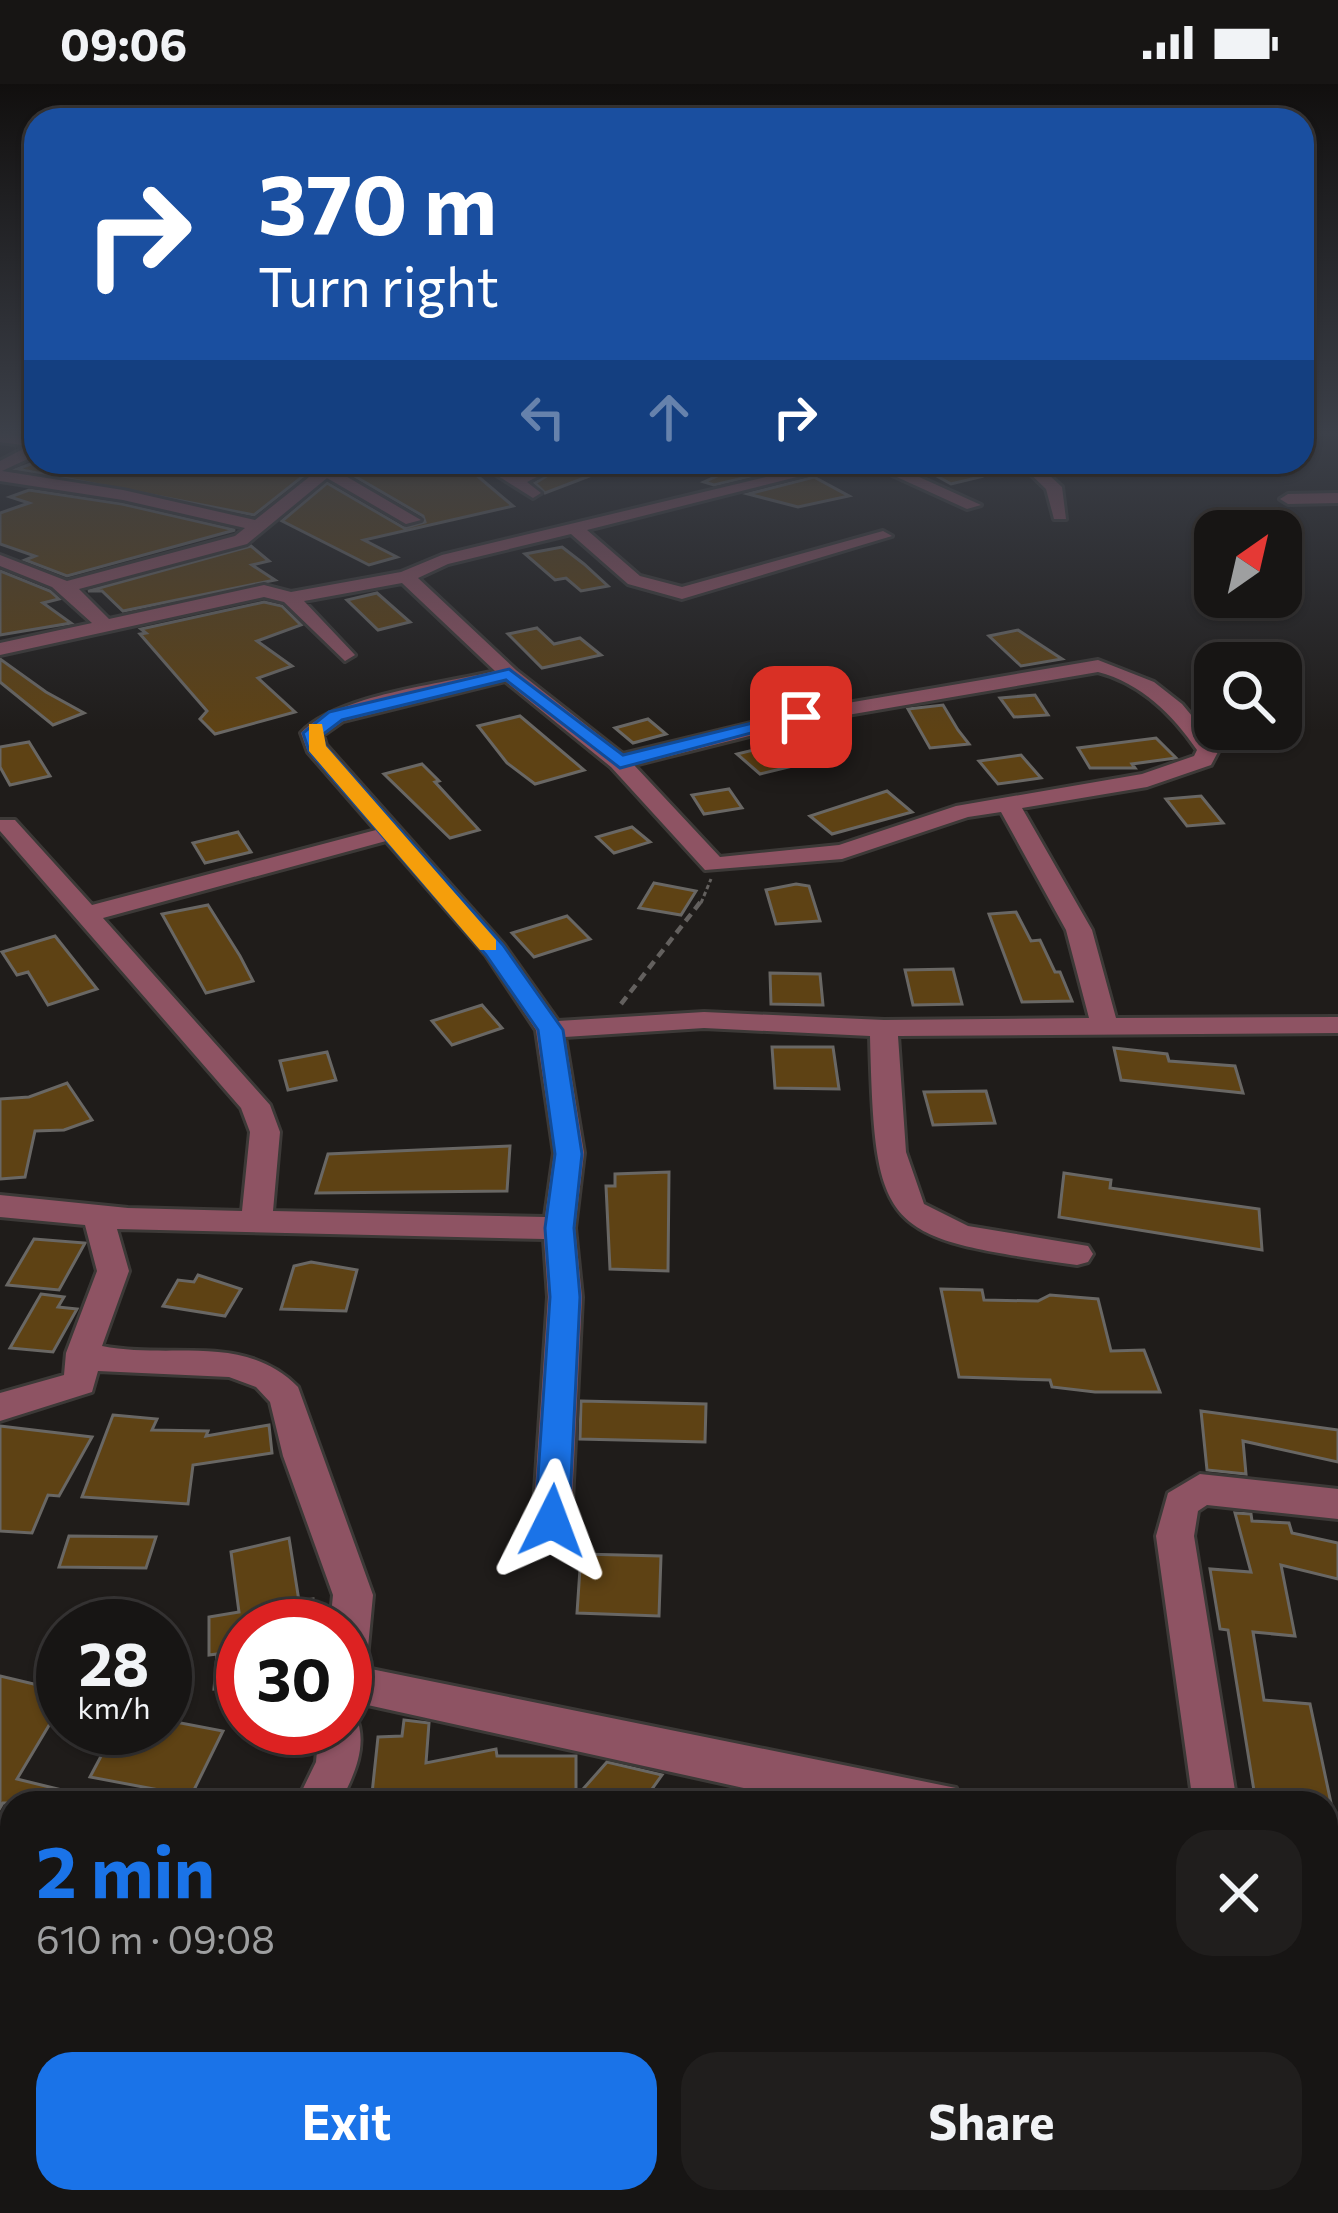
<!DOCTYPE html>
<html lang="en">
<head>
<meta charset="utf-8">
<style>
  :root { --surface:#171514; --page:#201e1d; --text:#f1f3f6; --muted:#9e9fa0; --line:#363434; --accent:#1a73e8 }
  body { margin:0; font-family:Commissioner,sans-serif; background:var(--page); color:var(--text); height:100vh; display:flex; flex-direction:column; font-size:45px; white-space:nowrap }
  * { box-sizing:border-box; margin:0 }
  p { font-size:39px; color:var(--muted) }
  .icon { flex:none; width:66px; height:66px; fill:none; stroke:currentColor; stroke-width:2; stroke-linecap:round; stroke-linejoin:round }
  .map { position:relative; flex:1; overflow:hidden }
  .sheet { position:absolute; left:0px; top:1707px; width:1338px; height:423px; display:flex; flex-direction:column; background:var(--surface); border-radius:36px 36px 0 0; box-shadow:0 3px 9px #0004,0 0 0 3px var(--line) }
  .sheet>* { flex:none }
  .guide { position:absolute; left:24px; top:24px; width:1290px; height:366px; border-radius:36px; box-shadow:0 3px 9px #0004,0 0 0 3px var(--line); background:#1a4fa0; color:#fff; overflow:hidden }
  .needle { width:78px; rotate:34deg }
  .controls { position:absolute; left:1194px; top:426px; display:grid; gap:24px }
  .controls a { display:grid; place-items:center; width:108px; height:108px; border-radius:24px; background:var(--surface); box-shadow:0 3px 9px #0004,0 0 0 3px var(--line); font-size:60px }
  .speed { position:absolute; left:36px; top:1515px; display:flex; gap:24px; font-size:60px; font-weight:700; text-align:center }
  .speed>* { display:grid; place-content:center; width:156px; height:156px; border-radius:50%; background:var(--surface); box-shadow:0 3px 9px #0004,0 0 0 3px var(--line); line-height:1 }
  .speed small { font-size:30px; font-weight:400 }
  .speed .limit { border:18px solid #d22; background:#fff; color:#111 }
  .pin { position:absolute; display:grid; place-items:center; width:102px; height:102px; color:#fff; margin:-51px; border-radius:24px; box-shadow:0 6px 18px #0006 }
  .me { position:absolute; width:132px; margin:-66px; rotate:3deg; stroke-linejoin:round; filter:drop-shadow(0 0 9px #0008) }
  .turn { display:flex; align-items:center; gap:42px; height:252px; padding:0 36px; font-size:54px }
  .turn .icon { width:156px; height:156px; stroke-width:2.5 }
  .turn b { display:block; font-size:84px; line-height:102px }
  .lanes { display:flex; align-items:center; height:114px; padding:0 36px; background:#0003; justify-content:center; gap:60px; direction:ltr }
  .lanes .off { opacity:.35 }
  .round { display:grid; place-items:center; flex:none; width:126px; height:126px; border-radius:36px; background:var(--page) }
  .overview { display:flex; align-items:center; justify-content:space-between; height:204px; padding:0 36px }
  h1 { font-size:72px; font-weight:700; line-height:90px; color:var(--accent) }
  .cta { display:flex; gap:24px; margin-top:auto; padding:24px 36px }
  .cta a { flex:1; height:138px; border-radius:36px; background:var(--accent); color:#fff; font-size:48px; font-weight:700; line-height:138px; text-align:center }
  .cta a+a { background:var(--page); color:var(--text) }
  .status { display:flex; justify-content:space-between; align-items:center; height:84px; padding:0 60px; background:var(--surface); direction:ltr }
  .status svg { height:33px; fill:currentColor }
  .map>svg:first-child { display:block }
  .building { fill:#5e4214; stroke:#696764; stroke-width:3 }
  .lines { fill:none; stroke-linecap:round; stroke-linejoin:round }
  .street-casing { stroke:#3c3937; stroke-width:6 }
  .path-far1 { stroke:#63605e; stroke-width:3; stroke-dasharray:4.5 3; stroke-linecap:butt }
  .path { stroke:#63605e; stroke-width:4.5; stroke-dasharray:9 6; stroke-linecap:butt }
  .street { fill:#8e5363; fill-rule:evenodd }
  .route { fill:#1a73e8; stroke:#114b97; stroke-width:3 }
  .slow { fill:#f59e0b }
</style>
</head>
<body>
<div class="status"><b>09:06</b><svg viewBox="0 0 49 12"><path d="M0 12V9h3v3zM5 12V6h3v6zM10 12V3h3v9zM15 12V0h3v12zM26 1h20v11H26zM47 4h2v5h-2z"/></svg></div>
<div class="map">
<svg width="1338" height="2129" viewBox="0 0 1338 2129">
  <rect width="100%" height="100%" fill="#1f1c1a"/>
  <g class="building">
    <polygon points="36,378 321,378 254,431 17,385"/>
    <polygon points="350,378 461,378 513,422 364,456 397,473 369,481 282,437 327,399 404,444 425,438 423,432 344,386"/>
    <polygon points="570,378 621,378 621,380 545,409 535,399"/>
    <polygon points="748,378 793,382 714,401 704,398"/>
    <polygon points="912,378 953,378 980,393 951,400"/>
    <polygon points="814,393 849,412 798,423 748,410"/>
    <polygon points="29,406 122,420 235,446 67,492 25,476 35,472 0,460 0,429 29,419 10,413"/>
    <polygon points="251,462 269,477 252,481 275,496 123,527 102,507 88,507"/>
    <polygon points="562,463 584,480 608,502 581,507 566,494 555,496 525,470"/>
    <polygon points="0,487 50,507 59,515 43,519 71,539 0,551"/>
    <polygon points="377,509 410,538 378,546 347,516"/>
    <polygon points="264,518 282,522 301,541 257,557 292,582 258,594 295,628 215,650 200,635 207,627 140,550 146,549 141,545"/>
    <polygon points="537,544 554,560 580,554 601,571 542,584 508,550"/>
    <polygon points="1018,546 1062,575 1021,582 989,552"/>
    <polygon points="0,575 46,608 84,629 53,641 0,598"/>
    <polygon points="1035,611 1048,631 1014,633 1000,614"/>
    <polygon points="943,621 958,646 969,660 930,664 908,625"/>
    <polygon points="520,632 584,686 535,700 507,679 478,642"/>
    <polygon points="648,635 666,650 633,659 615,644"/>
    <polygon points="1156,654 1176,674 1132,680 1135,684 1090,684 1078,664"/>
    <polygon points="29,658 50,692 10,701 0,683 0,663"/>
    <polygon points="774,661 797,681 760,690 737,670"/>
    <polygon points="1021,671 1041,694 998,700 979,677"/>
    <polygon points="422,680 439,697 435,698 479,746 450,754 384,690"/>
    <polygon points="729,705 742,724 704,730 692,711"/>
    <polygon points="887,707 912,728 832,750 810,732"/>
    <polygon points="1201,712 1223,739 1187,742 1166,715"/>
    <polygon points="632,743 650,758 614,769 597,753"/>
    <polygon points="238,748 251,768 205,779 193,759"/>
    <polygon points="654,799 696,807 681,831 639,824"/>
    <polygon points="796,800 809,802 820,837 776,840 766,806"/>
    <polygon points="208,821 240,872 253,897 206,909 162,830"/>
    <polygon points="1016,828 1031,857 1040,856 1055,888 1060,888 1072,917 1022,918 989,830"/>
    <polygon points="567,832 590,855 534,873 512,849"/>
    <polygon points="55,852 97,905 48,921 28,888 17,891 2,868"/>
    <polygon points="953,885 962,920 913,921 905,886"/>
    <polygon points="770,889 820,890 823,921 771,920"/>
    <polygon points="482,921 502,944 452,961 432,937"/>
    <polygon points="772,963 833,963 839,1005 775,1004"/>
    <polygon points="1114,964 1167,970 1169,977 1235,982 1243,1009 1121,996"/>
    <polygon points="327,968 336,996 288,1006 280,977"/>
    <polygon points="67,999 92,1036 64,1046 35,1047 25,1093 0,1095 0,1015 29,1013"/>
    <polygon points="986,1007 995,1039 933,1041 924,1008"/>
    <polygon points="510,1062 507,1107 316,1109 328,1070"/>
    <polygon points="669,1088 668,1187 610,1185 606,1102 615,1102 615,1090"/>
    <polygon points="1064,1089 1111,1096 1110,1104 1259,1125 1262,1166 1059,1133"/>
    <polygon points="34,1155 85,1159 59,1206 7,1201"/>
    <polygon points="311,1178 357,1186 346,1227 281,1225 294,1182"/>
    <polygon points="198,1191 241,1205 225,1232 163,1222 178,1196 194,1198"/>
    <polygon points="941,1205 982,1206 984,1216 1038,1217 1050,1211 1098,1215 1111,1267 1144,1266 1160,1308 1095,1308 1052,1303 1050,1296 959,1293"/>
    <polygon points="41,1210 64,1213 58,1223 77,1225 53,1268 10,1264"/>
    <polygon points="581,1317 706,1320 705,1358 580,1355"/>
    <polygon points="1201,1327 1338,1346 1338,1378 1243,1357 1246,1390 1207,1386"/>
    <polygon points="113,1331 157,1335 152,1346 208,1347 206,1352 269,1341 272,1369 193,1381 188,1420 82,1413"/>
    <polygon points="0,1342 92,1353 59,1412 48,1411 32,1449 0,1447"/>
    <polygon points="1235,1429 1251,1430 1252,1437 1289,1439 1292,1449 1338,1459 1338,1495 1281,1481 1295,1552 1253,1548 1264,1616 1310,1620 1331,1719 1256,1719 1228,1546 1220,1545 1210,1485 1251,1488"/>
    <polygon points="69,1452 156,1453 146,1484 59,1483"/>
    <polygon points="289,1454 299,1517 313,1515 314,1539 243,1542 243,1602 214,1605 217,1570 209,1571 209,1533 239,1528 231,1468"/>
    <polygon points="581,1470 661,1472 659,1532 577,1529"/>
    <polygon points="0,1592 63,1607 63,1641 51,1638 17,1695 82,1711 81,1719 3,1719 0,1724"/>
    <polygon points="165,1636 223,1647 191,1712 90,1693 116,1644 165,1644"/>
    <polygon points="404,1636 429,1639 426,1679 496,1665 497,1672 576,1672 576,1713 607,1678 662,1691 642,1719 371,1719 378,1653 402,1652"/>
  </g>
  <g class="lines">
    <g class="street-casing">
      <g id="street">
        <path d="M0,349l36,5v17l-34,16 121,19 132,30 73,-58h18l-9,9 84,49 -15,4 -79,-46 -80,66 -168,45 30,30 155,-34 27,7 110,-20 41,-17 386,-93h28l-269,68 53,46 42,11 201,-56 9,5 -210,63 -54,-15 -57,-50 -123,30 -30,14 98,92 107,84 178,-43 297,-51 56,22 28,22 34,41 3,5 -8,15 -64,22 -125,21 70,122 24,88 222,-1v16l-440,3 8,116 18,52 44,22 120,20 5,8 -5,8 -11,3c-195,-28 -202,-30 -207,-229l-166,-8 -139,9 19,116 -9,75 7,69 -11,224 -6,11 -13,5 -13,-5 -6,-11 15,-224 -4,-58 -427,-10 12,42 -27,75c69,14 142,-14 196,41l75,208 -7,73 590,120 7,15h-151l-467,-103v-74h-15l3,-31 -50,-139 -13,-54 -14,-15 -27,-10 -131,-6 -6,21 -92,29v-28l64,-18 2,-22 31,-82 -12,-46 -85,-8v-22l128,13 114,3 8,-79 -9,-24 -241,-277v-11h15l77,85 284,-75 -68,-78 -7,-19c36,-38 141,-49 194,-62l-93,-88 -98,18 51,54 -10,6 -61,-59 -20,-5 -264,58v-12l92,-20 -40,-36 -52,-21v-11l67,26 168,-45 10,-8 -122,-28 -123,-19v-20l29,-15 -29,-4zM1098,588c43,11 75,43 99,78l-3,6 -52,18 -186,32 -117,39 -119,12 -86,-92 167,-42zM505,597l106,86 94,103 137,-11 126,-42 33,-5 65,118 23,88 -205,2 -180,-8 -146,9 -54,-76 -178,-200 -3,-10 20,-14zM386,757l100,114 50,75 18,123 -9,64 -272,-6 7,-79 -10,-27 -167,-187z"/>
        <polygon points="476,378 495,378 515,391 545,378 566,378 527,398 541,409 533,414"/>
        <polygon points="864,378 886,378 981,421 967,425"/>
        <polygon points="1018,378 1035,378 1062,403 1066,435 1054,435 1046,405"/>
        <polygon points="1338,409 1338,419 1288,420 1280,415 1288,410"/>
        <polygon points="1200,1390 1338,1405 1338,1435 1207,1421 1198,1427 1194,1452 1237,1719 1193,1719 1156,1452 1168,1409"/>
        <path d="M345,1627l10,3c14,31 -1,61 -15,89h-44l20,-41 3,-34h26z"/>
        <polygon points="1326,1746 1338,1747 1338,1791 1326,1790"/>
        <polygon points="0,1802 12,1805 12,1851 0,1848"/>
        <polygon points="442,2118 494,2118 491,2129 439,2129"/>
        <polygon points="1015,2118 1067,2118 1070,2129 1018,2129"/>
      </g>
    </g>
    <polyline class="path-far1" points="701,819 711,795"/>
    <polyline class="path" points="621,920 702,816"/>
    <use href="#street" class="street"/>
  </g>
  <linearGradient id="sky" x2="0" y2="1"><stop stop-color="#110f0e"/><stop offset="0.54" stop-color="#3c4049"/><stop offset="1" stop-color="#3c4049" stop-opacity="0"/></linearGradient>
  <rect width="1338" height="647" fill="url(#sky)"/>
  <polygon class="route" points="509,585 623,671 801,627 811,633 620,684 506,596 342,636 322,651 325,662 503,861 563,946 582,1070 574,1144 580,1213 569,1437 564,1447 540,1447 535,1437 550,1213 545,1144 555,1070 538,946 486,871 309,667 303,649 329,628"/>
  <polygon class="slow" points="309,640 322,640 326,662 496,856 496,866 480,866 309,667"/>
</svg>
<div class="controls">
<a><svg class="needle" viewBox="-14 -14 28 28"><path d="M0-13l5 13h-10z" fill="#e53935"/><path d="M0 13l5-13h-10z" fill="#9e9fa0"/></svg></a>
<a><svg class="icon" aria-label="search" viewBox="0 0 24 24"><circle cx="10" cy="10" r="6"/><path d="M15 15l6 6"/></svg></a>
</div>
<div class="speed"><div>28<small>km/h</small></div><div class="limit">30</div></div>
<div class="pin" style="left:801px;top:633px;background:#d93025"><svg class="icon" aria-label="arrive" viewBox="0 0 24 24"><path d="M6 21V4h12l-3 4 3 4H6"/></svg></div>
<svg class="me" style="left:552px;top:1437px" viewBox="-20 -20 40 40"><path d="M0-17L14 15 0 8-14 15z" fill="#1a73e8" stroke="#fff" stroke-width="4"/></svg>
<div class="guide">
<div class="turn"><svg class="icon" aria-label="right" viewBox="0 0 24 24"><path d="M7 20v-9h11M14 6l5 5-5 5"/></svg><div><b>370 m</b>Turn right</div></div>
<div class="lanes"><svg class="icon off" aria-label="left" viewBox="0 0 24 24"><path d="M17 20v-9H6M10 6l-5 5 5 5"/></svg><svg class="icon off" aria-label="ahead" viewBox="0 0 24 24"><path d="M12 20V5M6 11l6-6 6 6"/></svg><svg class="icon" aria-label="right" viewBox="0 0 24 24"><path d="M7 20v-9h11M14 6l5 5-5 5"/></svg></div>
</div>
<section class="sheet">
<div class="overview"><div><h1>2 min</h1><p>610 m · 09:08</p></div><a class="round"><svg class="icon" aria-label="close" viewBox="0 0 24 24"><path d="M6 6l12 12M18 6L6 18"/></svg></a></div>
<div class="cta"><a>Exit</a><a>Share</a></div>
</section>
</div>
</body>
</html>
